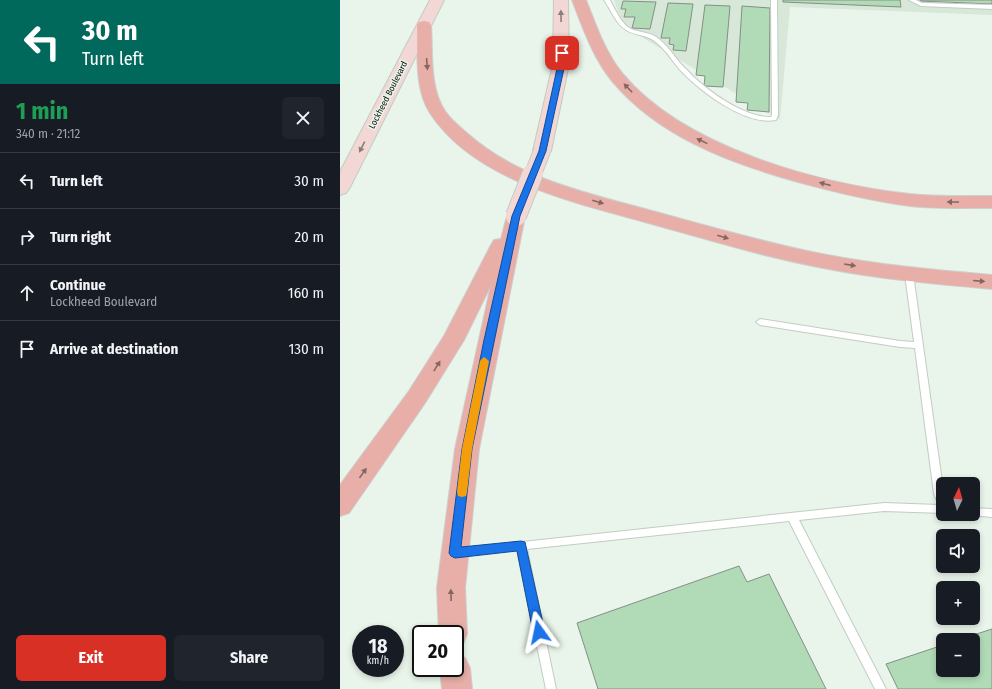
<!DOCTYPE html>
<html lang="en">
<head>
<meta charset="utf-8">
<style>
  :root { --surface:#171b24; --page:#20242c; --text:#f1f3f6; --muted:#9ea1a6; --line:#363941; --accent:#d93025 }
  body { margin:0; font-family:"Fira Sans Condensed",sans-serif; background:var(--page); color:var(--text); height:100vh; display:flex; flex-direction:column; font-size:15px; white-space:nowrap }
  * { box-sizing:border-box; margin:0 }
  p { font-size:13px; color:var(--muted) }
  .icon { flex:none; width:22px; height:22px; fill:none; stroke:currentColor; stroke-width:2; stroke-linecap:round; stroke-linejoin:round }
  .map { position:relative; flex:1; overflow:hidden }
  .side { display:flex; flex-direction:column; background:var(--surface); width:340px }
  .side>* { flex:none }
  .top-card { background:#00695c; color:#fff; overflow:hidden }
  .needle { width:26px; rotate:5deg }
  .tools { position:absolute; left:596px; top:477px; display:grid; gap:8px }
  .tools a { display:grid; place-items:center; width:44px; height:44px; border-radius:6px; background:var(--surface); box-shadow:0 2px 6px #0003; font-size:20px }
  .speed { position:absolute; left:12px; top:625px; display:flex; gap:8px; font-size:20px; font-weight:700; text-align:center }
  .speed>* { display:grid; place-content:center; width:52px; height:52px; border-radius:50%; background:var(--surface); box-shadow:0 2px 6px #0003; line-height:1 }
  .speed small { font-size:10px; font-weight:400 }
  .speed .limit { border:2px solid #111; border-radius:6px; background:#fff; color:#111 }
  .pin { position:absolute; display:grid; place-items:center; width:34px; height:34px; color:#fff; margin:-17px; border-radius:8px; box-shadow:0 2px 6px #0006 }
  .me { position:absolute; width:44px; margin:-22px; rotate:348deg; stroke-linejoin:round; filter:drop-shadow(0 0 3px #0008) }
  .turn { display:flex; align-items:center; gap:14px; height:84px; padding:0 16px; font-size:18px }
  .turn .icon { width:52px; height:52px; stroke-width:2.5 }
  .turn b { display:block; font-size:28px; line-height:34px }
  .round { display:grid; place-items:center; flex:none; width:42px; height:42px; border-radius:6px; background:var(--page) }
  .headline { display:flex; align-items:center; justify-content:space-between; height:68px; padding:0 16px }
  h1 { font-size:24px; font-weight:700; line-height:30px; color:#1e9e55 }
  .primary-button { display:flex; gap:8px; margin-top:auto; padding:8px 16px }
  .primary-button a { flex:1; height:46px; border-radius:6px; background:var(--accent); color:#fff; font-size:16px; font-weight:700; line-height:46px; text-align:center }
  .primary-button a+a { background:var(--page); color:var(--text) }
  ul { padding:0; list-style:none }
  li { display:flex; align-items:center; gap:12px; height:56px; padding:0 16px; border-top:1px solid var(--line) }
  li div { flex:1 }
  li b { display:block; font-size:15px }
  li em { font-style:normal }
  main { display:flex; flex:1; min-height:0 }
  .map>svg:first-child { display:block }
  .built { fill:#d7e8d9 }
  .building { fill:#b1dab7; stroke:#858f86 }
  .lines { fill:none; stroke-linecap:round; stroke-linejoin:round }
  .lane-casing { stroke:#c2ccc3; stroke-width:2 }
  .secondary-casing { stroke:#c2ccc3; stroke-width:2 }
  .primary-casing { stroke:#cecfcf; stroke-width:2 }
  .lane { fill:#fff; fill-rule:evenodd }
  .secondary { fill:#f3d7d4; fill-rule:evenodd }
  .primary { fill:#e7afa8; fill-rule:evenodd }
  .secondary-bridge-far1-casing { stroke:#c2ccc3; stroke-width:18; stroke-linecap:butt }
  .secondary-bridge-casing { stroke:#c2ccc3; stroke-width:22; stroke-linecap:butt }
  .secondary-bridge-far1 { stroke:#f3d7d4; stroke-width:16 }
  .secondary-bridge { stroke:#f3d7d4; stroke-width:20 }
  .oneway { fill:#8b7d7a }
  .oneway2 { fill:#846762 }
  .route { fill:#1a73e8; stroke:#114b97 }
  .slow { fill:#f59e0b }
  .labels { text-anchor:middle; stroke-width:3; stroke-linejoin:round; paint-order:stroke }
  .far-street-label { font-size:9px; fill:#0c100d; stroke:#e9f4ea }
</style>
</head>
<body>
<main>
<section class="side">
<div class="top-card">
<div class="turn"><svg class="icon" aria-label="left" viewBox="0 0 24 24"><path d="M17 20v-9H6M10 6l-5 5 5 5"/></svg><div><b>30 m</b>Turn left</div></div>
</div>
<div class="headline"><div><h1>1 min</h1><p>340 m · 21:12</p></div><a class="round"><svg class="icon" aria-label="close" viewBox="0 0 24 24"><path d="M6 6l12 12M18 6L6 18"/></svg></a></div>
<ul>
<li><svg class="icon" aria-label="left" viewBox="0 0 24 24"><path d="M17 20v-9H6M10 6l-5 5 5 5"/></svg><div><b>Turn left</b></div><em>30 m</em></li>
<li><svg class="icon" aria-label="right" viewBox="0 0 24 24"><path d="M7 20v-9h11M14 6l5 5-5 5"/></svg><div><b>Turn right</b></div><em>20 m</em></li>
<li><svg class="icon" aria-label="ahead" viewBox="0 0 24 24"><path d="M12 20V5M6 11l6-6 6 6"/></svg><div><b>Continue</b><p>Lockheed Boulevard</p></div><em>160 m</em></li>
<li><svg class="icon" aria-label="arrive" viewBox="0 0 24 24"><path d="M6 21V4h12l-3 4 3 4H6"/></svg><div><b>Arrive at destination</b></div><em>130 m</em></li>
</ul>
<div class="primary-button"><a>Exit</a><a>Share</a></div>
</section>
<div class="map">
<svg width="652" height="689" viewBox="0 0 652 689">
  <rect width="100%" height="100%" fill="#e9f4ea"/>
  <polygon class="built" points="274,0 652,0 652,15 450,7 440,120 283,26"/>
  <g class="building">
    <polygon points="443,0 560,0 561,7 443,2"/>
    <polygon points="580,0 652,0 652,4 580,1"/>
    <polygon points="283,1 316,2 310,29 292,28 295,17 284,17 286,9 281,9"/>
    <polygon points="328,3 353,4 346,51 333,50 334,45 329,44 330,38 321,38"/>
    <polygon points="365,5 390,6 383,87 364,86 365,76 356,75"/>
    <polygon points="402,6 430,8 429,112 407,110 408,103 396,102"/>
    <polygon points="399,566 407,582 429,574 486,689 258,689 237,623"/>
    <polygon points="652,629 652,689 558,689 546,664 603,645 603,670 633,670 633,640 618,640"/>
  </g>
  <g class="lines">
    <g class="lane-casing">
      <g id="lane">
        <path d="M264,0h6c5,9 11,24 21,29 10,4 20,3 28,10 11,9 17,21 27,30 18,20 58,49 85,48l1,-2 -1,-115h6l1,115 -2,5c-30,6 -73,-27 -93,-47 -10,-10 -16,-22 -26,-30 -10,-9 -22,-7 -31,-13 -10,-6 -15,-20 -22,-30z"/>
        <polygon points="569,0 576,0 582,3 652,5 652,9 581,6"/>
        <polygon points="569,271 573,274 603,489 603,513 544,511 459,520 546,689 535,689 449,521 187,549 216,689 206,689 177,550 119,556 116,555 114,552 116,549 544,503 599,505 594,494 575,348 560,347 420,325 416,322 420,319 560,341 574,342 565,274"/>
        <polygon points="633,508 652,509 652,517 630,515 629,514 633,514"/>
      </g>
    </g>
    <g class="secondary-casing">
      <g id="secondary">
        <polygon points="90,0 104,0 9,189 6,193 0,195 0,172"/>
        <polygon points="214,0 228,0 229,64 211,151 208,155 202,156 196,155 193,151 213,64"/>
      </g>
    </g>
    <g class="primary-casing">
      <g id="primary">
        <path d="M232,0h14c10,25 19,52 36,73 61,74 196,111 288,121 27,3 55,2 82,2v12c-27,0 -55,1 -82,-2 -38,-5 -75,-14 -112,-24 -68,-19 -139,-45 -186,-101 -19,-23 -29,-53 -40,-81z"/>
        <path d="M84,21l5,1 2,3c2,27 -2,62 14,86 6,9 15,16 23,23 52,46 123,60 188,78 55,15 110,31 166,42 56,11 113,16 170,21v14c-56,-5 -113,-10 -169,-21 -58,-11 -114,-28 -171,-44 -74,-21 -177,-42 -222,-111 -16,-25 -12,-60 -13,-88l2,-3z"/>
        <polygon points="176,210 183,212 185,216 139,449 125,588 127,634 123,644 115,647 115,634 99,634 97,588 115,449 151,285 124,340 85,403 9,513 0,516 0,485 69,391 104,336 151,245 154,240 161,239 167,216 169,212"/>
        <polygon points="115,653 125,658 130,668 132,689 102,689 100,668 115,668"/>
      </g>
    </g>
    <use href="#lane" class="lane"/>
    <use href="#secondary" class="secondary"/>
    <use href="#primary" class="primary"/>
    <g class="secondary-bridge-far1-casing">
      <polyline id="secondary-bridge-far1" points="193,174 202,151"/>
    </g>
    <g class="secondary-bridge-casing">
      <polyline id="secondary-bridge" points="176,216 193,173"/>
    </g>
    <use href="#secondary-bridge-far1" class="secondary-bridge-far1"/>
    <use href="#secondary-bridge" class="secondary-bridge"/>
  </g>
  <defs><path id="oneway-solid" d="M-6-.8H1V-3.2L6.5 0L1 3.2V.8H-6Z"/></defs>
  <g class="oneway">
    <use href="#oneway-solid" transform="translate(221 16) rotate(-91)"/>
    <use href="#oneway-solid" transform="translate(22 147) rotate(117)"/>
  </g>
  <g class="oneway2">
    <use href="#oneway-solid" transform="translate(87 64) rotate(86)"/>
    <use href="#oneway-solid" transform="translate(288 88) rotate(-134)"/>
    <use href="#oneway-solid" transform="translate(362 141) rotate(-154)"/>
    <use href="#oneway-solid" transform="translate(485 184) rotate(-165)"/>
    <use href="#oneway-solid" transform="translate(258 202) rotate(16)"/>
    <use href="#oneway-solid" transform="translate(613 202) rotate(180)"/>
    <use href="#oneway-solid" transform="translate(383 237) rotate(16)"/>
    <use href="#oneway-solid" transform="translate(510 265) rotate(9)"/>
    <use href="#oneway-solid" transform="translate(639 281) rotate(5)"/>
    <use href="#oneway-solid" transform="translate(97 366) rotate(-58)"/>
    <use href="#oneway-solid" transform="translate(23 473) rotate(-54)"/>
    <use href="#oneway-solid" transform="translate(111 595) rotate(-92)"/>
  </g>
  <polygon class="route" points="219,51 225,53 225,64 206,151 180,216 132,449 121,547 181,541 185,542 205,632 203,636 199,637 195,636 193,632 177,551 115,558 111,556 109,553 122,449 144,340 172,216 199,151 218,64"/>
  <polygon class="slow" points="144,357 149,361 132,449 127,492 126,496 122,497 118,496 117,492 122,449 140,361"/>
  <g class="labels">
    <g class="far-street-label">
      <text transform="translate(48 95) rotate(-63)" y="3">Lockheed Boulevard</text>
    </g>
  </g>
</svg>
<div class="tools">
<a><svg class="needle" viewBox="-14 -14 28 28"><path d="M0-13l5 13h-10z" fill="#e53935"/><path d="M0 13l5-13h-10z" fill="#9ea1a6"/></svg></a>
<a><svg class="icon" aria-label="sound" viewBox="0 0 24 24"><path d="M4 9h4l5-4v14l-5-4H4zM17 9q2 3 0 6"/></svg></a>
<a>+</a>
<a>−</a>
</div>
<div class="speed"><div>18<small>km/h</small></div><div class="limit">20</div></div>
<div class="pin" style="left:222px;top:53px;background:#d93025"><svg class="icon" aria-label="arrive" viewBox="0 0 24 24"><path d="M6 21V4h12l-3 4 3 4H6"/></svg></div>
<svg class="me" style="left:199px;top:632px" viewBox="-20 -20 40 40"><path d="M0-17L14 15 0 8-14 15z" fill="#1a73e8" stroke="#fff" stroke-width="4"/></svg>
</div>
</main>
</body>
</html>
